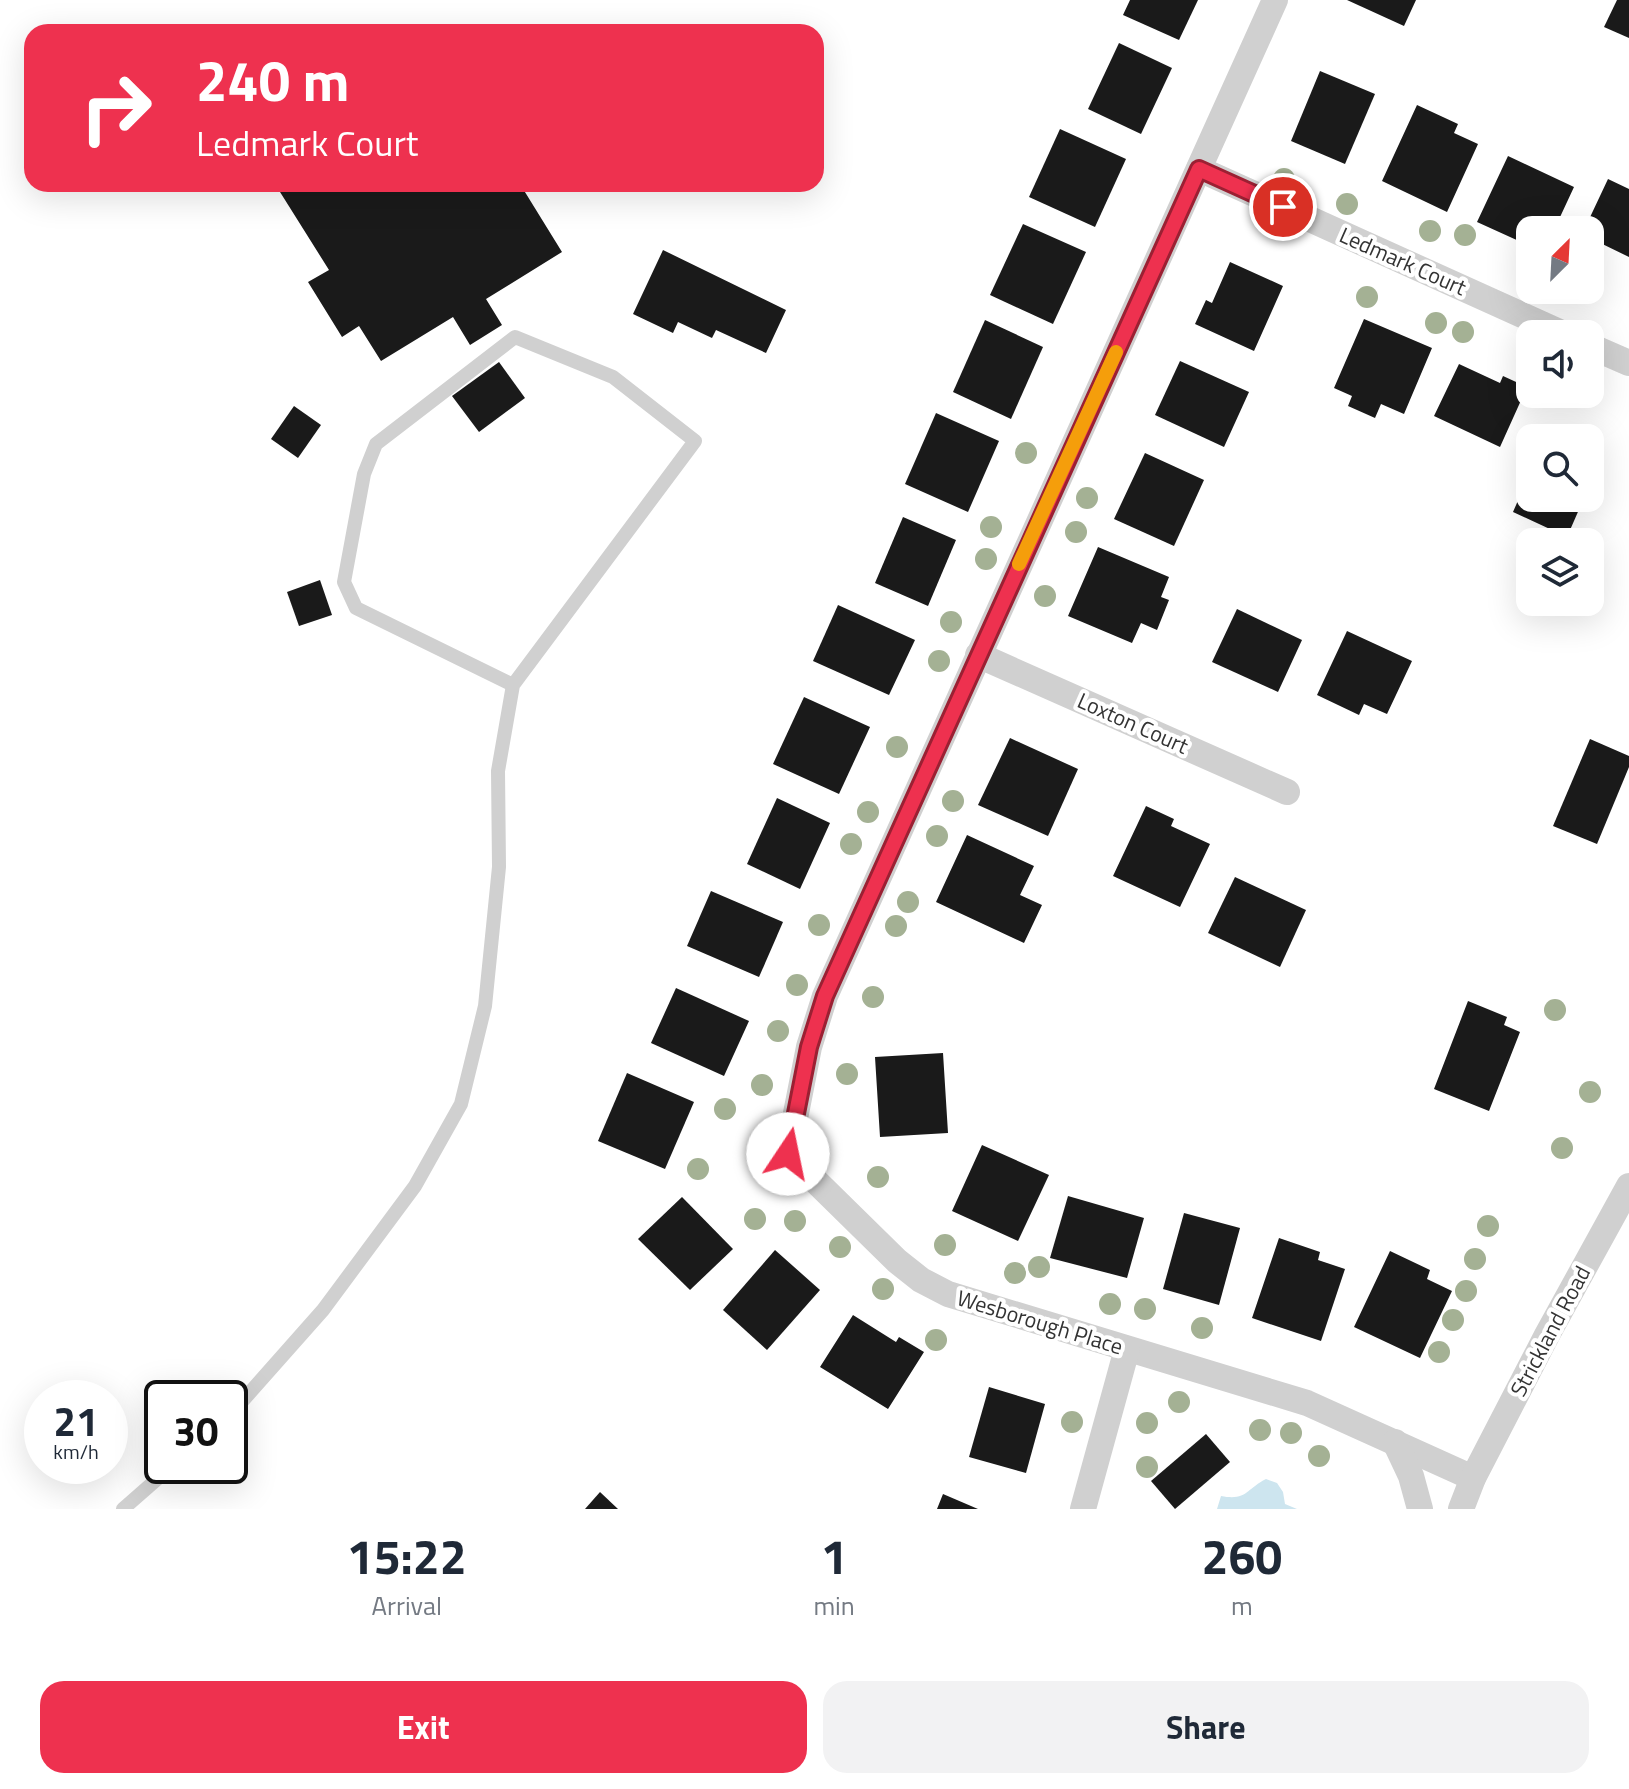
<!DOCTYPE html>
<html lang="en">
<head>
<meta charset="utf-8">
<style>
  :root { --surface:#fff; --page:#f2f2f3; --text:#1f2937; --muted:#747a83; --accent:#ee314f }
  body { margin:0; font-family:"Titillium Web",sans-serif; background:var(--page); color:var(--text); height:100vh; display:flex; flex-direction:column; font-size:30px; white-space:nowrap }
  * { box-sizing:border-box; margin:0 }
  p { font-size:26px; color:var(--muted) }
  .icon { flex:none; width:44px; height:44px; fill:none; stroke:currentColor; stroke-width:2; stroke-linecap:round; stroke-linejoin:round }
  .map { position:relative; height:1509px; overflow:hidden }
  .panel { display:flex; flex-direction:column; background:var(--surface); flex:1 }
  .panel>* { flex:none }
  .banner { position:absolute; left:24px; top:24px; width:800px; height:168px; border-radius:24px; box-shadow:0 8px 32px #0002; background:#ee314f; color:#fff; overflow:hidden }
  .needle { width:52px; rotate:24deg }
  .fabs { position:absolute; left:1516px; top:216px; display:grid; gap:16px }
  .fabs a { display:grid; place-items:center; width:88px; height:88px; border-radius:16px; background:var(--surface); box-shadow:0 8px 32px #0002; font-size:40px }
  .speed { position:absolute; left:24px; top:1380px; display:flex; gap:16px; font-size:40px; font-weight:700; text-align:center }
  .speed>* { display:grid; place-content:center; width:104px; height:104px; border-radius:50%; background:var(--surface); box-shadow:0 8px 32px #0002; line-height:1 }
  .speed small { font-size:20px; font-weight:400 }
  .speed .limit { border:4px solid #111; border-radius:12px; background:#fff; color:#111 }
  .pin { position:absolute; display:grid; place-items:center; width:68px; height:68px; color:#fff; margin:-34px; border:4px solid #fff; border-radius:50%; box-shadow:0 2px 8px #0007 }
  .me { position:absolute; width:88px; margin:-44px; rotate:11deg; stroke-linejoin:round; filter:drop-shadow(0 0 6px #0008) }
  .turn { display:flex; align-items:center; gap:28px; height:168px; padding:0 40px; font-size:36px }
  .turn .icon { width:104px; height:104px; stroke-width:2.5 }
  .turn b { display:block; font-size:56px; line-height:68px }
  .eta { display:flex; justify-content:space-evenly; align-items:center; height:136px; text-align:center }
  .eta b { font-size:48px; font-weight:700; line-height:56px }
  .primary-button { display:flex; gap:16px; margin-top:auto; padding:16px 40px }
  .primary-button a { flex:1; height:92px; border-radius:24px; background:var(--accent); color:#fff; font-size:32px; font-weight:700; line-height:92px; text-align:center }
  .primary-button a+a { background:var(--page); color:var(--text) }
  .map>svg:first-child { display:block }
  .water { fill:#cde5ef }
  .building { fill:#1a1a1a }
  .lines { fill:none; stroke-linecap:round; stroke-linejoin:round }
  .lane { stroke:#d0d0d0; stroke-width:14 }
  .street { stroke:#d0d0d0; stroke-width:26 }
  .tree { fill:#a4b194 }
  .route-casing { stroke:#9b2033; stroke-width:20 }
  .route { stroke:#ee314f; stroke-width:14 }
  .slow { stroke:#f59e0b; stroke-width:14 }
  .labels { text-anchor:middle; stroke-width:8; stroke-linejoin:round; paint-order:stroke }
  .street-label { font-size:22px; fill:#333; stroke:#fff }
</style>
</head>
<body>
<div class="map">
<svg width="1629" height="1509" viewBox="0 0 1629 1509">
  <rect width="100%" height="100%" fill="#fff"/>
  <path class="water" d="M1266,1479l11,4 6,9 2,12 12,5h-80l4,-13c26,5 25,-7 45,-17z"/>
  <g class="building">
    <polygon points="1130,0 1198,0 1179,40 1123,15"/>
    <polygon points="1347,0 1416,0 1404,26"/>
    <polygon points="1617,0 1629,0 1629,38 1604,27"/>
    <polygon points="1119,43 1172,68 1141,134 1088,109"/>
    <polygon points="1320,71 1375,94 1345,164 1291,141"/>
    <polygon points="1417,105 1458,124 1454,133 1478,144 1447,212 1382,181"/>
    <polygon points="1060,129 1126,159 1095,227 1029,197"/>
    <polygon points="1508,156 1574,187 1554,230 1530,230 1530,246 1477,222"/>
    <polygon points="1608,179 1629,189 1629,257 1590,238 1590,230 1584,230"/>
    <polygon points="275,184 520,184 562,252 486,299 502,325 470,345 453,317 381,361 359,326 342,337 308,282 329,270"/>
    <polygon points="1023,224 1086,252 1053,324 990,295"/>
    <polygon points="663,250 786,310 766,353 716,330 712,338 678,322 673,333 633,314"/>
    <polygon points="1230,262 1283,286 1254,351 1195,324 1206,300 1212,303"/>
    <polygon points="1364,319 1432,348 1404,414 1381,404 1375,418 1348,406 1352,396 1334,388"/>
    <polygon points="985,320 1043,347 1011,419 953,392"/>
    <polygon points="1180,361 1249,392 1224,447 1155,415"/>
    <polygon points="499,362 525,398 479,432 452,396"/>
    <polygon points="1459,364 1500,383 1503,376 1527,387 1500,447 1434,416"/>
    <polygon points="294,406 321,425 298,458 271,439"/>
    <polygon points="936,413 999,441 968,512 905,484"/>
    <polygon points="1145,453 1204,480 1174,546 1114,519"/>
    <polygon points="1590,455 1601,460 1590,485"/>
    <polygon points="1530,473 1530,498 1584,498 1567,537 1513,512"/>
    <polygon points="903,517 956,540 928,606 875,583"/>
    <polygon points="1098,547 1169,577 1161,597 1169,600 1157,630 1141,623 1132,643 1068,616"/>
    <polygon points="320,580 332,615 299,626 287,592"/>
    <polygon points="838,605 915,640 889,695 813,661"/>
    <polygon points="1237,609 1302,640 1278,692 1212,662"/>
    <polygon points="1347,631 1412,661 1387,714 1364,704 1359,715 1317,695"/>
    <polygon points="804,697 870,727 839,794 773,764"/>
    <polygon points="1010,738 1078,769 1048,836 978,805"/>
    <polygon points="1590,739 1629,756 1629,767 1597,844 1553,826"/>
    <polygon points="777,798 830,823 800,889 747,864"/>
    <polygon points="1146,806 1174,819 1171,826 1210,844 1180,907 1113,876"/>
    <polygon points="967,835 1034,866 1020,895 1042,905 1024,943 936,902"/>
    <polygon points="1235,877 1306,910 1280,967 1208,933"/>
    <polygon points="711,891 783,922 759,977 687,946"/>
    <polygon points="676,988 749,1021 724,1076 651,1043"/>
    <polygon points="1468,1001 1507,1017 1504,1025 1520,1032 1489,1111 1434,1089"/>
    <polygon points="943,1053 948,1133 880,1137 875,1057"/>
    <polygon points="627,1073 694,1102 665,1169 598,1141"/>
    <polygon points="982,1145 1049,1175 1018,1241 952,1211"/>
    <polygon points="1068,1196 1144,1218 1127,1278 1050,1258"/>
    <polygon points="682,1197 733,1249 690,1290 638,1239"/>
    <polygon points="1184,1213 1240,1228 1219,1305 1163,1289"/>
    <polygon points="1279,1238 1320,1252 1318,1260 1345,1269 1321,1341 1252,1318"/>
    <polygon points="775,1250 820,1290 767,1350 723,1310"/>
    <polygon points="1390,1251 1430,1270 1427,1279 1452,1291 1420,1358 1354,1327"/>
    <polygon points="853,1315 896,1342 899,1337 924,1352 888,1409 820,1367"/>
    <polygon points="989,1387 1045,1404 1026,1473 969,1457"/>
    <polygon points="1206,1434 1230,1462 1175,1509 1151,1481"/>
    <polygon points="600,1492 618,1509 585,1509"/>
    <polygon points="943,1494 978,1509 937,1509"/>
  </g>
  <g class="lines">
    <g class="lane">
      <polyline points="230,1415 323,1310 415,1186 461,1104 485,1006 499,867 498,771 513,685 695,441 613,377 515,337 376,444 364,474 344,582 356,608 513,685"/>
      <polyline points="123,1509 172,1466"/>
    </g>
    <g class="street">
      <polyline points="1275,0 825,996 809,1047 788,1154 897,1261 921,1280 948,1294 1307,1403 1473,1478"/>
      <polyline points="1199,169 1564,334"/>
      <polyline points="1590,346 1629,363"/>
      <polyline points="978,655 1287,792"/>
      <polyline points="1395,1442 1411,1476 1420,1509"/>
      <polyline points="1083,1509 1127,1349"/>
      <polyline points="1461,1509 1473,1478 1547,1335 1629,1186"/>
    </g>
  </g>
  <g class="tree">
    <circle cx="1284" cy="179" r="11"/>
    <circle cx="1347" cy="204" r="11"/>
    <circle cx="1430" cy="231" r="11"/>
    <circle cx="1465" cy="235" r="11"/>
    <circle cx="1367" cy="297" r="11"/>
    <circle cx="1436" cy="323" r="11"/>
    <circle cx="1463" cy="332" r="11"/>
    <circle cx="1026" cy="453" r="11"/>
    <circle cx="1087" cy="498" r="11"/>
    <circle cx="991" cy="527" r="11"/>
    <circle cx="1076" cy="532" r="11"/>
    <circle cx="986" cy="559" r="11"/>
    <circle cx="1045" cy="596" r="11"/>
    <circle cx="951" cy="622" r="11"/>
    <circle cx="939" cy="661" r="11"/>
    <circle cx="897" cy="747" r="11"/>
    <circle cx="953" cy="801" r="11"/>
    <circle cx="868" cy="812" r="11"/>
    <circle cx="937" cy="836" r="11"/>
    <circle cx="851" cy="844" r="11"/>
    <circle cx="908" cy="902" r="11"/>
    <circle cx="819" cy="925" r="11"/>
    <circle cx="896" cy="926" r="11"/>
    <circle cx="797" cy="985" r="11"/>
    <circle cx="873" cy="997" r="11"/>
    <circle cx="1555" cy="1010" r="11"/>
    <circle cx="778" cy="1031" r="11"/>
    <circle cx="847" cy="1074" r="11"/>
    <circle cx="762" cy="1085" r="11"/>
    <circle cx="1590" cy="1092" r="11"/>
    <circle cx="725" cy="1109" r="11"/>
    <circle cx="1562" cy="1148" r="11"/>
    <circle cx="698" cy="1169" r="11"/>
    <circle cx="878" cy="1177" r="11"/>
    <circle cx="755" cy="1219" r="11"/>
    <circle cx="795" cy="1221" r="11"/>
    <circle cx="1488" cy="1226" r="11"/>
    <circle cx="945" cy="1245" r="11"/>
    <circle cx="840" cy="1247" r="11"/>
    <circle cx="1475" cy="1259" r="11"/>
    <circle cx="1039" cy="1267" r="11"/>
    <circle cx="1015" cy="1273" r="11"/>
    <circle cx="883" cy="1289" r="11"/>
    <circle cx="1466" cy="1291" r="11"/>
    <circle cx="1110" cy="1304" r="11"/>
    <circle cx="1145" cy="1309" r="11"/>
    <circle cx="1453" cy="1320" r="11"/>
    <circle cx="1202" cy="1328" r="11"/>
    <circle cx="936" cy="1340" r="11"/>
    <circle cx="1439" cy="1352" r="11"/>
    <circle cx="1179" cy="1402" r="11"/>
    <circle cx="1072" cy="1422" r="11"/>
    <circle cx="1147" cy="1423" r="11"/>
    <circle cx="1260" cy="1430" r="11"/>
    <circle cx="1291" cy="1433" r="11"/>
    <circle cx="1319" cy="1456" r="11"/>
    <circle cx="1147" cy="1467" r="11"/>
  </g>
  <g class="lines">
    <g class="route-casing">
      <polyline id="route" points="788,1154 809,1047 825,996 1199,169 1283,207"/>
    </g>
    <use href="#route" class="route"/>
    <polyline class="slow" points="1019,564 1116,352"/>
  </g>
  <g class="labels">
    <g class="street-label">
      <text transform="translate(1403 261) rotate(24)" y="8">Ledmark Court</text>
      <text transform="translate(1133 723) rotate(24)" y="8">Loxton Court</text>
      <text transform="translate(1040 1322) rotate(17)" y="8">Wesborough Place</text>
      <text transform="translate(1550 1331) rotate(-62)" y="8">Strickland Road</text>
    </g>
  </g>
</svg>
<div class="fabs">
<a><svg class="needle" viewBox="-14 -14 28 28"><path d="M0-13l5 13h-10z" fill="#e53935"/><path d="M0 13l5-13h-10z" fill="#747a83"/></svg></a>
<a><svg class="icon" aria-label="sound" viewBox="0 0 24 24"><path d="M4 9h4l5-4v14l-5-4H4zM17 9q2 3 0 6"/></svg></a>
<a><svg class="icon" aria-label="search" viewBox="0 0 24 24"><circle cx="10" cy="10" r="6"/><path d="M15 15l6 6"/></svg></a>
<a><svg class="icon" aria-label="layers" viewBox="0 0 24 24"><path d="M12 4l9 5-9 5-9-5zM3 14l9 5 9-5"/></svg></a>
</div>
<div class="speed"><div>21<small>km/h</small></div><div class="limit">30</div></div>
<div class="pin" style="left:1283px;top:207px;background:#d93025"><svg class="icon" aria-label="arrive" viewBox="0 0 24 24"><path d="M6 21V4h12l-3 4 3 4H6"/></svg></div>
<svg class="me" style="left:788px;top:1154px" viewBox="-20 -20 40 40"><circle r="19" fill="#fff"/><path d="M0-13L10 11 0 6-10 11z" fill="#ee314f"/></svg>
<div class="banner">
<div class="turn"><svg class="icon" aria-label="right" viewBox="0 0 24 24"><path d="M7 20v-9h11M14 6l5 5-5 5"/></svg><div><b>240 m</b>Ledmark Court</div></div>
</div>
</div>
<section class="panel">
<div class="eta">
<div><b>15:22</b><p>Arrival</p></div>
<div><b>1</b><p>min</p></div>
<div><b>260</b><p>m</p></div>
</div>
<div class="primary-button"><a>Exit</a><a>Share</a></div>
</section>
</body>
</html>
